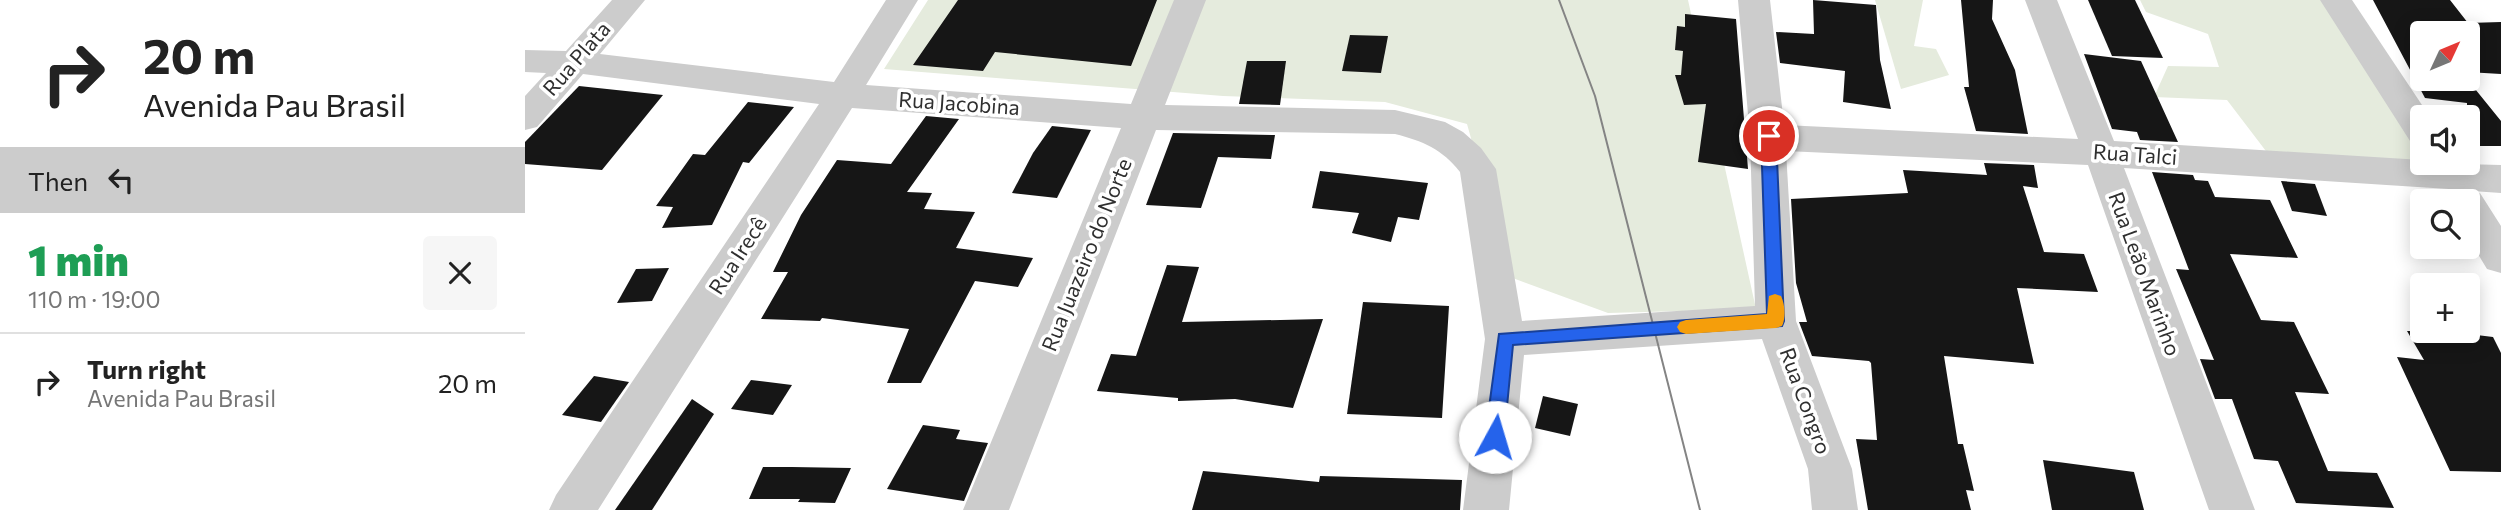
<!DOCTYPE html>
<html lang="en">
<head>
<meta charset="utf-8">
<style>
  :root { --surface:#fff; --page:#f6f6f6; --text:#222; --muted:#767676; --line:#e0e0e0 }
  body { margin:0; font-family:Commissioner,sans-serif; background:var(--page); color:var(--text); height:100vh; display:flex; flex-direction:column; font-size:26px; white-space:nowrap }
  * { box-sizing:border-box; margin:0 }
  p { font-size:23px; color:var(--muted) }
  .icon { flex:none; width:38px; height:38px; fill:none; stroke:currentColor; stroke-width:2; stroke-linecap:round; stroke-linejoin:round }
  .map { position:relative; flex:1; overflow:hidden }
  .side { display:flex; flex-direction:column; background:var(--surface); width:525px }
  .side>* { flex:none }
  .guide { background:#fff; color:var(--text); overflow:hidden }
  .needle { width:46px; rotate:46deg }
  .fabs { position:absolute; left:1885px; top:21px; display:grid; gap:14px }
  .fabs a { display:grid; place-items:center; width:70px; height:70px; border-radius:7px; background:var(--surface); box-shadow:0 4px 18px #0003; font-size:35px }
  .pin { position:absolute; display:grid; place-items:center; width:60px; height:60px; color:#fff; margin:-30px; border:4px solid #fff; border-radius:50%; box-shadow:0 2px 7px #0007 }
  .me { position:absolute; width:77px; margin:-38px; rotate:6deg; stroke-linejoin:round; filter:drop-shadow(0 0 5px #0008) }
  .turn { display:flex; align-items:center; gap:24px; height:147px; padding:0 28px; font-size:32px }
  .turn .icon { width:91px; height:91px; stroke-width:2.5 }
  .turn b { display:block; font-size:49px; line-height:60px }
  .then { display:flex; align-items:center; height:66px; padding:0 28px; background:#0003; gap:14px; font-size:26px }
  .round { display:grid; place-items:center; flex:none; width:74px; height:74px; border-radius:7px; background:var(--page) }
  .overview { display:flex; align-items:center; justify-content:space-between; height:119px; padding:0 28px }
  h1 { font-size:42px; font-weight:800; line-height:52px; color:#1e9e55 }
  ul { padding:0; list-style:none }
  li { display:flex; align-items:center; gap:21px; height:98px; padding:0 28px; border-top:2px solid var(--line) }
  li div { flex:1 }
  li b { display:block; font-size:26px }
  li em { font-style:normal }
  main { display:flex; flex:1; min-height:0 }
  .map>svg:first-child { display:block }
  .green { fill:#e5ebdd }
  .building { fill:#161616 }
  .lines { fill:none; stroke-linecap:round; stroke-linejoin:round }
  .minor { fill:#ccc; fill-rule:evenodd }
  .tram { stroke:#848484; stroke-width:2 }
  .route { fill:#2563eb; stroke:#184099; stroke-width:2 }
  .slow { fill:#f59e0b }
  .labels { text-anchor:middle; stroke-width:7; stroke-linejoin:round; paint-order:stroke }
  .street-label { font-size:21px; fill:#2f2f2f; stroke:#fff }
</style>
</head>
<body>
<main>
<section class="side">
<div class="guide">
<div class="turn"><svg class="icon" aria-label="right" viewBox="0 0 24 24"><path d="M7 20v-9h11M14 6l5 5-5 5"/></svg><div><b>20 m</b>Avenida Pau Brasil</div></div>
<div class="then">Then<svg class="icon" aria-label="left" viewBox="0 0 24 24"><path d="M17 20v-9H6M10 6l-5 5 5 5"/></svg></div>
</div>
<div class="overview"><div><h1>1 min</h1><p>110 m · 19:00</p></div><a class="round"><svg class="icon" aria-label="close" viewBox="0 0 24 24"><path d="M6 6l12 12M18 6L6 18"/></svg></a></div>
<ul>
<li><svg class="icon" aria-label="right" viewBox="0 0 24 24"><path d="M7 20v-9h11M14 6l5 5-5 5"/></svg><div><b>Turn right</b><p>Avenida Pau Brasil</p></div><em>20 m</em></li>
</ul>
</section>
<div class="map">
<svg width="1976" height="510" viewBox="0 0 1976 510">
  <rect width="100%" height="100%" fill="#fff"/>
  <g class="green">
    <polygon points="403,0 1163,0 1231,309 1083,313 985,277 942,124 860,102 698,96 359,69"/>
    <polygon points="1350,0 1398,0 1389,46 1411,49 1424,75 1376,89"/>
    <polygon points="1615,0 1800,0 1897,150 1897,162 1747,159 1702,100 1629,97 1643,66 1694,67 1683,34 1621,12"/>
  </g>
  <g class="building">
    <polygon points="433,0 632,0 606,66 470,52 458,71 388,65"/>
    <polygon points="1288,0 1351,5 1355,60 1366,109 1318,102 1320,71 1255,63 1251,32 1289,34"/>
    <polygon points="1436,0 1468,0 1467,19 1490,70 1503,134 1451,131 1439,87 1444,87"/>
    <polygon points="1563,0 1610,0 1638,58 1587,56"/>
    <polygon points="1848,0 1925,0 1943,23 1976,22 1976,74 1942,72 1942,33 1897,33 1897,79 1942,79 1976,121 1976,146 1942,146 1942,103 1900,98"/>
    <polygon points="1160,14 1211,19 1223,169 1173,162 1181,104 1159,105 1150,75 1156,75 1158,51 1150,50 1152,26 1160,27"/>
    <polygon points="825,35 863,36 856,73 817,71"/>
    <polygon points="1559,54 1616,61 1653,142 1615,140 1612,132 1587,129"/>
    <polygon points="722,61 761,61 755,105 714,104"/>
    <polygon points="54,86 138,95 77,170 0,164 0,142"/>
    <polygon points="223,102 269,107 224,163 218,162 187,225 137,228 148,207 131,206 168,154 180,155"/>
    <polygon points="401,116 434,119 382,192 407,193 399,209 450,212 431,248 508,258 493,287 450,281 396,383 362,383 384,329 297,318 295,321 236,319 263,272 248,272 276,215 312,160 366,164"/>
    <polygon points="527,126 566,130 532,198 487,193 508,153"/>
    <polygon points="648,133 750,135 746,159 693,157 676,208 621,205"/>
    <polygon points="1459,163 1509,165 1513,188 1498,186 1519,252 1559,254 1573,292 1492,288 1509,364 1419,356 1433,444 1438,444 1449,491 1441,490 1446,510 1343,510 1331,439 1352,440 1346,363 1344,361 1287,356 1274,322 1282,322 1271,283 1266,199 1383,193 1378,170 1462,175"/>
    <polygon points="795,171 903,183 894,220 873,217 866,242 827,233 834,213 787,208"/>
    <polygon points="1627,172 1668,175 1670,180 1683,181 1690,197 1745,200 1773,258 1705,254 1736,320 1769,322 1804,394 1770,392 1803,471 1852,473 1869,508 1771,503 1753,461 1729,459 1707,399 1690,399 1675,359 1689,360 1651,269 1664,270"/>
    <polygon points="1756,181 1790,184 1802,216 1767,211"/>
    <polygon points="642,265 674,267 657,322 798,319 768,408 710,399 653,401 653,398 572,391 586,354 611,356"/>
    <polygon points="144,268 127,301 92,303 111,269"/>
    <polygon points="838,302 924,306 917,418 822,414"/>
    <polygon points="1882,331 1919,331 1968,337 1976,353 1976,472 1925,471 1872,357 1899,360"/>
    <polygon points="69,376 104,382 76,422 37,415"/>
    <polygon points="226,380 267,385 248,415 206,409"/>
    <polygon points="1018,396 1053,404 1045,436 1010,428"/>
    <polygon points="167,399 189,414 127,510 90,510"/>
    <polygon points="398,425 435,430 431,439 463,443 439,501 362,489"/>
    <polygon points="1518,460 1609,472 1619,510 1527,510"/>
    <polygon points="238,467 267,467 326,468 310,503 273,502 275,499 224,499"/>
    <polygon points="678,471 794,482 795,476 937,480 935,510 667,510"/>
  </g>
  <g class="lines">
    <g class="minor">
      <path d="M87,0h33l-45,54 234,28 52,-82h32l-52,85 265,19 43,-104h32l-41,105 230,5 50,12 18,10 18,16 15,21 26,152 233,-15 -5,-169 -12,-137h32l14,125 294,14 -53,-139h32l57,141 308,19v3l79,2v28l-29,-2 8,2 21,33v47l-14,-4 -20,-33v-35h-18l5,-8 10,-3 -340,-22 131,342h-46l-121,-345 -302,-14 10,170 56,148 6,41h-46l-4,-41 -46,-130 -238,16 -15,155h-46l22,-171 -25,-167c-18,-23 -37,-31 -65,-38l-239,-4 -147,380h-46l158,-382 -269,-20 -254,402h-49l7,-15 263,-391 -236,-30 -46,53 -12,3v-34l21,-23 -21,-1v-22l41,1z"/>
      <polygon points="1795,0 1827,0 1905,117 1897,117 1897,145 1885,141"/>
    </g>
    <polyline class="tram" points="1034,0 1070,96 1175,510"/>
  </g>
  <polygon class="route" points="1244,131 1251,136 1259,321 1257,326 988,345 979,437 976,442 970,445 963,442 960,437 974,334 1242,314 1236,136"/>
  <path class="slow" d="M1250,294l6,2c4,8 5,22 1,30l-6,2 -90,6 -6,-2 -3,-5 3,-5 6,-2 81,-6 2,-18z"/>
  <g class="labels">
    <g class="street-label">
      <text transform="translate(52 59) rotate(-49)" y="7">Rua Plata</text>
      <text transform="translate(434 104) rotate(4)" y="7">Rua Jacobina</text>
      <text transform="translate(1610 155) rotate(4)" y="7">Rua Talci</text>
      <text transform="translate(562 255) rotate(-68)" y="7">Rua Juazeiro do Norte</text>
      <text transform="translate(213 256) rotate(-57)" y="7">Rua Irecê</text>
      <text transform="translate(1619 274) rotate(70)" y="7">Rua Leão Marinho</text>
      <text transform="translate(1280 401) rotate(70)" y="7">Rua Congro</text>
    </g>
  </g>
</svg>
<div class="fabs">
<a><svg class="needle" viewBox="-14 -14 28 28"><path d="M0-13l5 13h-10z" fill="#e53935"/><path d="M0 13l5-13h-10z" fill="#767676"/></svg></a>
<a><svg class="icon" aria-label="sound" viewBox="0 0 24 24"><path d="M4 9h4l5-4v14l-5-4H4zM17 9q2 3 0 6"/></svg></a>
<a><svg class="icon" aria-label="search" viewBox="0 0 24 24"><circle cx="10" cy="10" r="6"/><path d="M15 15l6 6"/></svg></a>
<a>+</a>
</div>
<div class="pin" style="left:1244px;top:136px;background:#d93025"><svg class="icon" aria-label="arrive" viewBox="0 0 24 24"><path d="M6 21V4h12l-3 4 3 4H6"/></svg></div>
<svg class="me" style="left:970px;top:437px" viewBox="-20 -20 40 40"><circle r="19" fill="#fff"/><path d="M0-13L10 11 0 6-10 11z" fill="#2563eb"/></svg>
</div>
</main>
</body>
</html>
